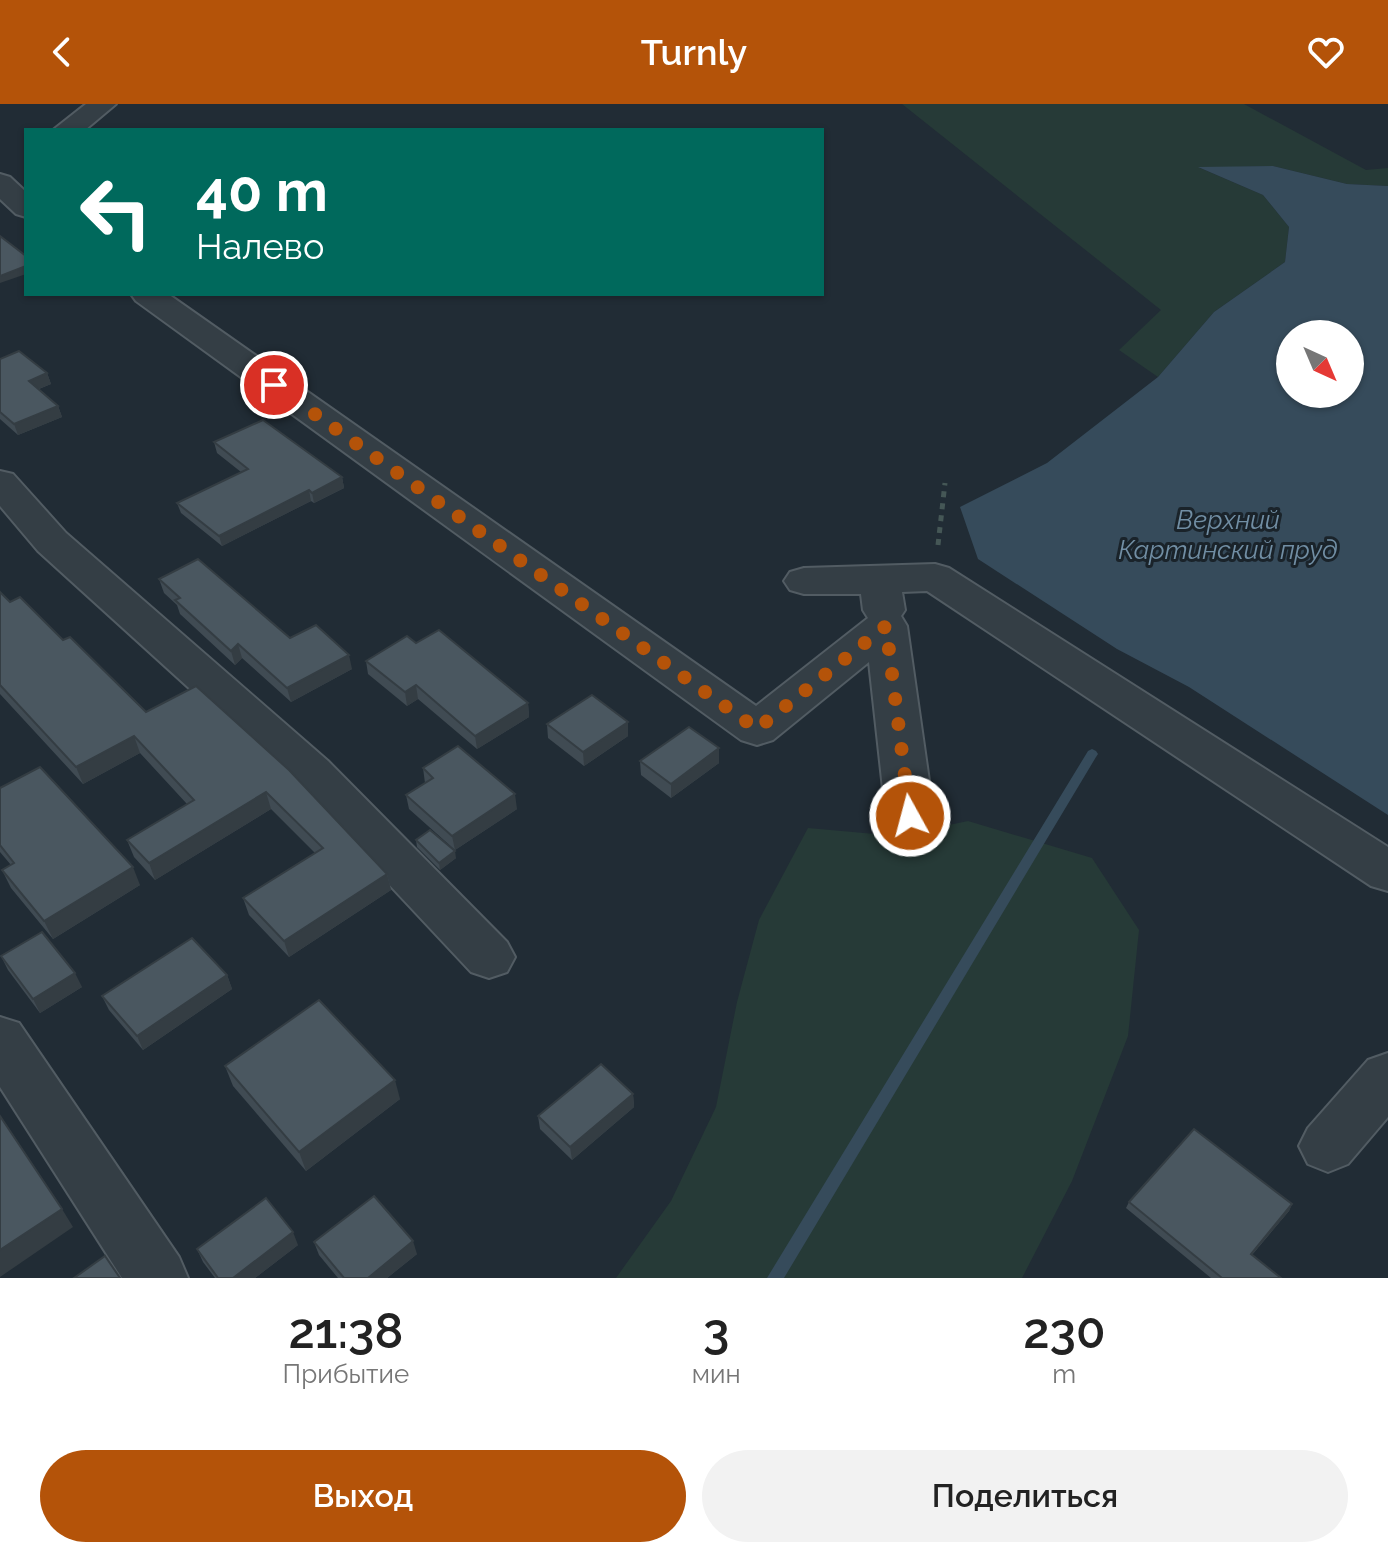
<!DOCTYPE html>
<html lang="ru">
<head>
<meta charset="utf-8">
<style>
  :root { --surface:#fff; --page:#f2f2f2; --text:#222; --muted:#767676; --accent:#b45309 }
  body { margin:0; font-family:Raleway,sans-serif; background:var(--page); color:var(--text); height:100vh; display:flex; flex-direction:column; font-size:30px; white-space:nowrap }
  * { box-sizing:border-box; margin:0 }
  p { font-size:26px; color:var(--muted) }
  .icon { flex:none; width:44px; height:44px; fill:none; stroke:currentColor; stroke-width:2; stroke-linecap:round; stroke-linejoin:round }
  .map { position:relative; height:1174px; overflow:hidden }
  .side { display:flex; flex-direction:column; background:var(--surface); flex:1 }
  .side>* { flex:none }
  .top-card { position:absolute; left:24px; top:24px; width:800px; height:168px; border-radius:0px; box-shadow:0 2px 6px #0004; background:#00695c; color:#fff; overflow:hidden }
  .needle { width:52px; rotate:136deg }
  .buttons { position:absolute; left:1276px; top:216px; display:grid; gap:16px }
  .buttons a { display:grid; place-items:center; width:88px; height:88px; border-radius:50%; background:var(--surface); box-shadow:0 2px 6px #0004; font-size:40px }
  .pin { position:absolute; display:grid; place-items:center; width:68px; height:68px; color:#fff; margin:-34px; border:4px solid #fff; border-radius:50%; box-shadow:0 2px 8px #0007 }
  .me { position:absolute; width:88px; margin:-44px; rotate:353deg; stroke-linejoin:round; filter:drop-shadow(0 0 6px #0008) }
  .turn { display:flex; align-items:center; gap:28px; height:168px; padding:0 40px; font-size:36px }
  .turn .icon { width:104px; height:104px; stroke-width:2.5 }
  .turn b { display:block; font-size:56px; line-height:68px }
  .eta { display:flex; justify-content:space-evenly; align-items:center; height:136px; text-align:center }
  .eta b { font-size:48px; font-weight:600; line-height:56px }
  .action { display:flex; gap:16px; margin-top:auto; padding:16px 40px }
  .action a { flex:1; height:92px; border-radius:48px; background:var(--accent); color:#fff; font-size:32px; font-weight:600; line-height:92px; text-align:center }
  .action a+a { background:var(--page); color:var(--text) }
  header { display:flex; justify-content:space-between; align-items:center; height:104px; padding:0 40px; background:var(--accent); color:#fff; font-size:36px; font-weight:600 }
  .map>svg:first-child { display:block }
  .green { fill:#263a37 }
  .water { fill:#364b5b; fill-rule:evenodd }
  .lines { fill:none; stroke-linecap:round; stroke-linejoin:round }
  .stream { fill:#364b5b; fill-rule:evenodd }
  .minor-casing { stroke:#525c63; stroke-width:4 }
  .path { stroke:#455756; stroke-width:5; stroke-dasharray:6 6; stroke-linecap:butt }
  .minor { fill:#343e45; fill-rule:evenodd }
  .wall { fill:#404b53 }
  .shaded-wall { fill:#343d43 }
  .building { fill:#4a5760; stroke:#343d43; stroke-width:2 }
  .route { stroke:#b45309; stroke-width:14; stroke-dasharray:0 25.2 }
  .labels { text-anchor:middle; stroke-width:6; stroke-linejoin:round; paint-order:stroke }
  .water-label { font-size:26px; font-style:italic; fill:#718ea4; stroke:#1a232a }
</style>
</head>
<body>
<header><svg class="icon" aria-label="back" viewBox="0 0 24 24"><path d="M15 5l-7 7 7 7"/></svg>Turnly<svg class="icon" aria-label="heart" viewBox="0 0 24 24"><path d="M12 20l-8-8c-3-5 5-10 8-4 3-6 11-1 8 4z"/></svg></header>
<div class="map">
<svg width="1388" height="1174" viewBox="0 0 1388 1174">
  <rect width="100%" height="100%" fill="#212c35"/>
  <g class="green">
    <polygon points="902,0 1244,0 1366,66 1388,64 1388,82 1347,80 1273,62 1200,64 1263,91 1289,123 1285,158 1214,208 1158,273 1119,246 1161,206"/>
    <polygon points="968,717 1092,754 1139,826 1128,932 1072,1077 1022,1174 616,1174 671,1097 716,1003 737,898 759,816 808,724 897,732"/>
  </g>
  <path class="water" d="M1273,62l74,18 41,2v629l-199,-128 -72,-38 -139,-90 -18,-52 87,-44 111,-86 56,-65 71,-50 4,-35 -26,-32 -65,-28zM1290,230h60v60h-60z"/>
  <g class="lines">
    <polygon class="stream" points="1092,645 1096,647 1098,650 1096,653 784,1174 767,1174 1088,647"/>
    <g class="minor-casing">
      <g id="minor">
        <polygon points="86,0 116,0 85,26 53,26"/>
        <polygon points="0,70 10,73 26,88 26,113 16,110 0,95"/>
        <polygon points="131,190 168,190 756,602 868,514 863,506 861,490 804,490 790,486 784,477 790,468 804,464 935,460 949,464 1388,743 1388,787 1371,782 927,487 902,488 905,506 901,512 907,522 934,712 927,725 910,730 893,725 886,712 869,558 773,636 757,641 741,636 136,197"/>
        <polygon points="0,367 13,370 66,429 328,657 507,838 515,853 507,868 489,874 471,868 296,681 38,447 0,402"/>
        <polygon points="0,913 19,919 179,1153 188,1174 122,1174 0,983"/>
        <polygon points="1388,949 1388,1013 1348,1060 1328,1068 1308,1060 1299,1042 1308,1024 1368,956"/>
      </g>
    </g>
    <polyline class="path" points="938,441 945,379"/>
    <use href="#minor" class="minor"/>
  </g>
  <g class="wall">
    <polygon points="0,255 47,269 51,280 39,285 58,302 62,313 18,331 0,315"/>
    <polygon points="214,338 342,373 344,384 314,399 311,397 222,442 181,409 177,399 241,368 217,349"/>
    <polygon points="159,475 290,534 352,565 291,598 242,554 235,561 180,510 177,501 164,489"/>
    <polygon points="0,488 10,498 63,536 146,608 196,582 387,770 391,786 289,853 249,811 243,794 315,749 271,705 155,776 134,753 127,736 187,700 140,649 83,680 0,590"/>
    <polygon points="416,539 528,599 529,613 477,645 418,595 407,602 368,570 366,557"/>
    <polygon points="628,618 628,632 584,662 548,634 547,620"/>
    <polygon points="719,644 719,659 671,694 641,671 640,657"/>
    <polygon points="423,664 517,705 455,746 409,705 406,691 425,679"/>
    <polygon points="0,684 140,781 53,835 11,784 2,766 11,761 0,748"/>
    <polygon points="416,736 456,754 440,766 417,743"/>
    <polygon points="1,852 82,883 40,909 8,866"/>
    <polygon points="227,871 232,885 143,946 109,906 102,892"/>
    <polygon points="225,962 400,995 306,1067 233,982"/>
    <polygon points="633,990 634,1003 572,1056 540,1025 538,1012"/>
    <polygon points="1129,1098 1292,1100 1289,1107 1252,1151 1281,1174 1211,1174 1126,1104"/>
    <polygon points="314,1138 417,1150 387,1174 338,1174 319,1151"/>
    <polygon points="298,1141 255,1174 215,1174 203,1158 197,1145"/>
  </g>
  <g class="shaded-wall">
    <polygon points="26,162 26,170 0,179 0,172"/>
    <polygon points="47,269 51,280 33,287 29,277"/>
    <polygon points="58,302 62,313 18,331 14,320"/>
    <polygon points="342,373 344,384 314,399 312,389"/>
    <polygon points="309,386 311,397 222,442 219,432"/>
    <polygon points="238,540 242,554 235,561 231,547"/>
    <polygon points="349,551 352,565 291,598 287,584"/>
    <polygon points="416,581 418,595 407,602 405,588"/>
    <polygon points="528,599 529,613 477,645 475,632"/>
    <polygon points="628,618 628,632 584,662 583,648"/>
    <polygon points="134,632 140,649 83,680 76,663"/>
    <polygon points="719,644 719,659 671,694 671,680"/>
    <polygon points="266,688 271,705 155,776 149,759"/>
    <polygon points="515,690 517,705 455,746 452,732"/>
    <polygon points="455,747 456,754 440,766 439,759"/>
    <polygon points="133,763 140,781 53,835 44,817"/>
    <polygon points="387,770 391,786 289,853 284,837"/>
    <polygon points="75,869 82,883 40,909 33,895"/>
    <polygon points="227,871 232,885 143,946 137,932"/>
    <polygon points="395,976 400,995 306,1067 299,1048"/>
    <polygon points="633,990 634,1003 572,1056 570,1043"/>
    <polygon points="1292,1100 1289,1107 1247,1156 1251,1150"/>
    <polygon points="62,1105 73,1123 0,1173 0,1146"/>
    <polygon points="293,1128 298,1141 255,1174 233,1174"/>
    <polygon points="413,1137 417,1150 387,1174 368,1174"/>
  </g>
  <g class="building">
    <polygon points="0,132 26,152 26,162 0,172"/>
    <polygon points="19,247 47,269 29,277 58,302 14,320 0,308 0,255"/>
    <polygon points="263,316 342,373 312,389 309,386 219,432 177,399 248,365 214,338"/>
    <polygon points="198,455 290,534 316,521 349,551 287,584 238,540 231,547 175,496 180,494 159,475"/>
    <polygon points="0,488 10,498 20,493 63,536 70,533 146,608 196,582 289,666 387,770 284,837 243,794 323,744 266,688 149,759 127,736 194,696 134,632 76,663 0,581"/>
    <polygon points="439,526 528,599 475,632 416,581 405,588 366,557 407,532 416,539"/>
    <polygon points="592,591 628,618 583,648 547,620"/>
    <polygon points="689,623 719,644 671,680 640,657"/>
    <polygon points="458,642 515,690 452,732 406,691 433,674 423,664"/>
    <polygon points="40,663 133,763 44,817 2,766 14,759 0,741 0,684"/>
    <polygon points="430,726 455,747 439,759 416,736"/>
    <polygon points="42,828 75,869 33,895 1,852"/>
    <polygon points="192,834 227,871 137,932 102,892"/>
    <polygon points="319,896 395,976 299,1048 225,962"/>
    <polygon points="601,960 633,990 570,1043 538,1012"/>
    <polygon points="0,1012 62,1105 0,1146"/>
    <polygon points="1194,1025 1292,1100 1251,1150 1281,1174 1222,1174 1129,1098"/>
    <polygon points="374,1092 413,1137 368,1174 344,1174 314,1138"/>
    <polygon points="266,1094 293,1128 233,1174 218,1174 197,1145"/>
    <polygon points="105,1152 120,1174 74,1174"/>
  </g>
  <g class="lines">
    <polyline class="route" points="274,281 757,625 886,522 910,712"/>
  </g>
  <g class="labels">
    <g class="water-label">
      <text x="1228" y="425">Верхний<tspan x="1228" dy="30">Картинский пруд</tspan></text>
    </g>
  </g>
</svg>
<div class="buttons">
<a><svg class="needle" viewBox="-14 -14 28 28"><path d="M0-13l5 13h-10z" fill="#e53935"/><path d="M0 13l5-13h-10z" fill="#767676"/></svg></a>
</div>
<div class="pin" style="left:274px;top:281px;background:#d93025"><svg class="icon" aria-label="arrive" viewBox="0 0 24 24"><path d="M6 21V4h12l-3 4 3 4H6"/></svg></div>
<svg class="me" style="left:910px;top:712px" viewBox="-20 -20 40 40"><circle r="17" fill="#b45309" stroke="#fff" stroke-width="3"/><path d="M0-11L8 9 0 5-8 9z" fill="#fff"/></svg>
<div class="top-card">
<div class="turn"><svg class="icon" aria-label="left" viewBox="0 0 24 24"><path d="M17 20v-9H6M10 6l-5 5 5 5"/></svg><div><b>40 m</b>Налево</div></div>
</div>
</div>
<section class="side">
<div class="eta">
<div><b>21:38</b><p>Прибытие</p></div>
<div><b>3</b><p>мин</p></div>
<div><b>230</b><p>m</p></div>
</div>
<div class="action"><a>Выход</a><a>Поделиться</a></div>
</section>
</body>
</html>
